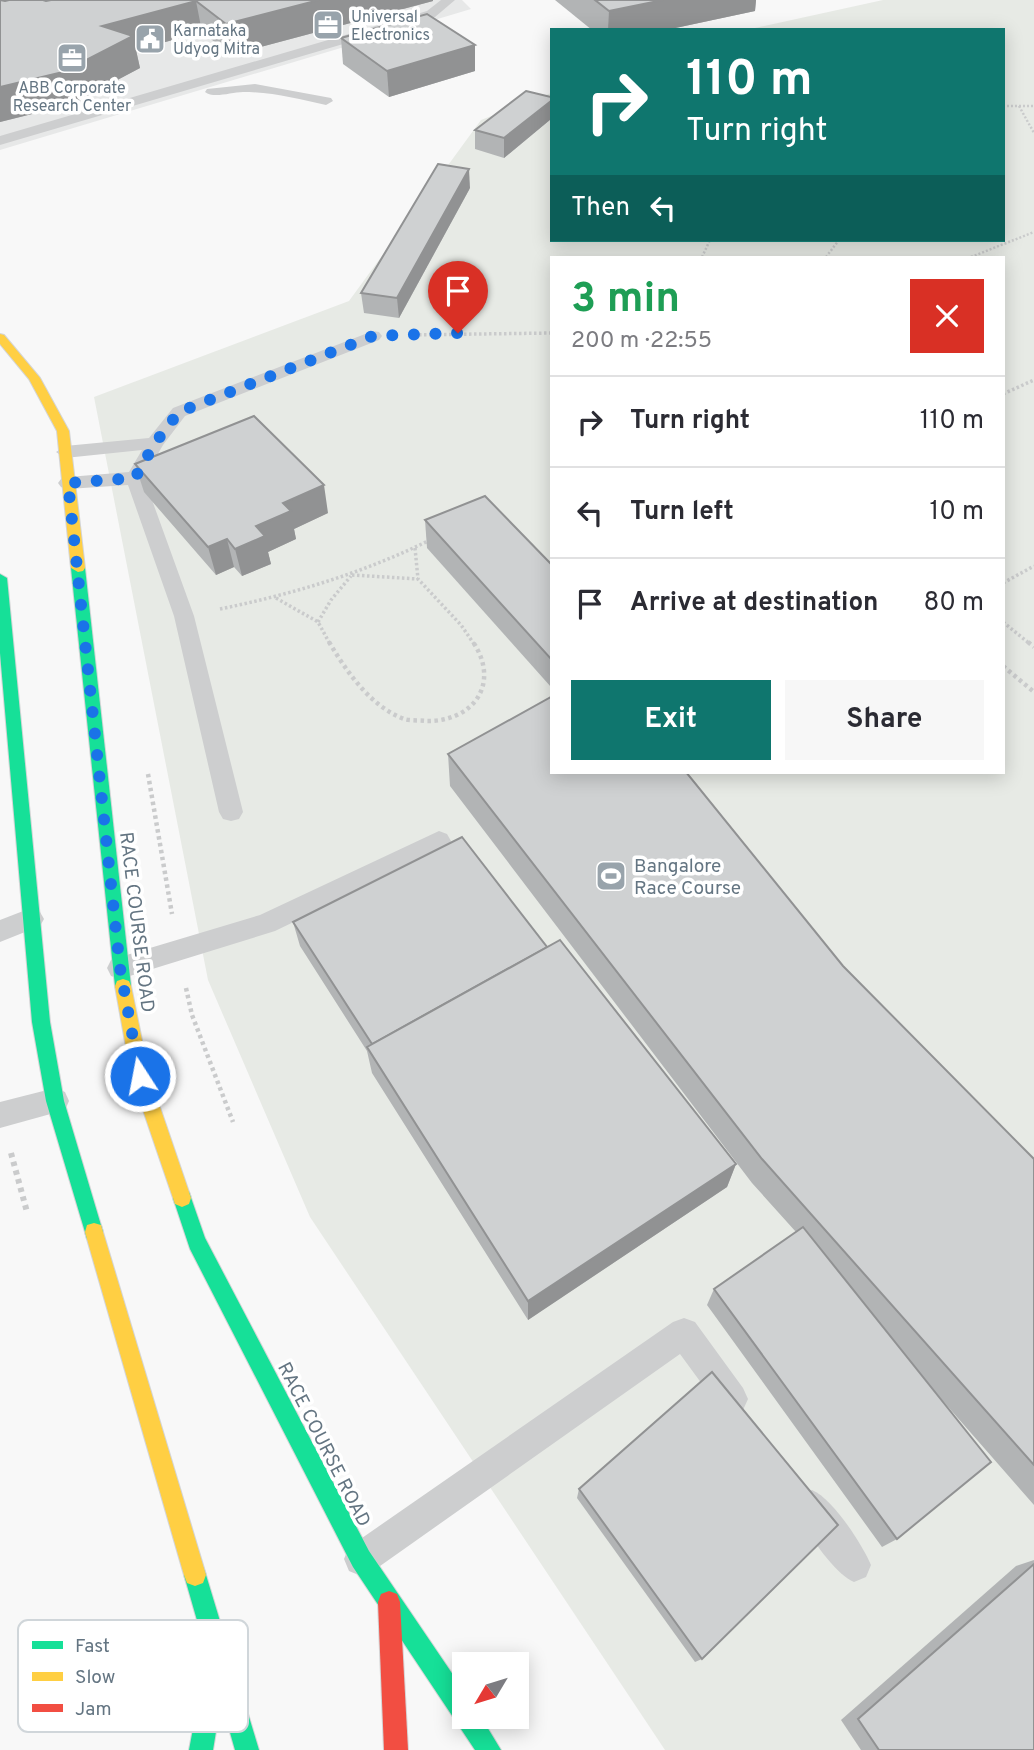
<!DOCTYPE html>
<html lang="en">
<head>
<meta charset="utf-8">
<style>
  :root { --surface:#fff; --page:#f7f7f7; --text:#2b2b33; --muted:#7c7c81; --line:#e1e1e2; --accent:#0f766e }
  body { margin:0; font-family:Overpass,sans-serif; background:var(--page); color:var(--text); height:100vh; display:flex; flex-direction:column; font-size:26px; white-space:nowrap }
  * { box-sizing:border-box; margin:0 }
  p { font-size:23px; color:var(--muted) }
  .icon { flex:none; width:38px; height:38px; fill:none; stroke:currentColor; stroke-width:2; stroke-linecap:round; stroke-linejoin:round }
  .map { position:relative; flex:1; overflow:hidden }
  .details { position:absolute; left:550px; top:256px; width:455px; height:518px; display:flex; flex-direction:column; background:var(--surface); border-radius:0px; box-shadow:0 4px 18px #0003 }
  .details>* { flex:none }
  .top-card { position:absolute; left:550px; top:28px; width:455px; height:214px; border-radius:0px; box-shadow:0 4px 18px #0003; background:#0f766e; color:#fff; overflow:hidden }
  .needle { width:46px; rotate:232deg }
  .buttons { position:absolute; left:452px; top:1652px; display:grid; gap:14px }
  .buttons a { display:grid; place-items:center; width:77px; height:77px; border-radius:0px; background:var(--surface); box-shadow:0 4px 18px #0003; font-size:35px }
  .pin { position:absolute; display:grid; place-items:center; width:60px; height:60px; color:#fff; margin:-72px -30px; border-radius:50% 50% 50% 0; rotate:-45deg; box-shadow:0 0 7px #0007 }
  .pin .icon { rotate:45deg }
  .me { position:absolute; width:77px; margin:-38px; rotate:349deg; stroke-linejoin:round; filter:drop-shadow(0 0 5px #0008) }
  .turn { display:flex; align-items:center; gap:24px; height:147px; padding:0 21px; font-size:32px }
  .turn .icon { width:91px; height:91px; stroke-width:2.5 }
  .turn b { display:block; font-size:49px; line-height:60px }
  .then { display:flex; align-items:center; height:66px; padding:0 21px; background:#0003; gap:14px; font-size:26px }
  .round { display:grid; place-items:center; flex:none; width:74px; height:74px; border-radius:0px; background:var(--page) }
  .summary { display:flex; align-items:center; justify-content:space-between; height:119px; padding:0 21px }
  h1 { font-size:42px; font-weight:700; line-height:52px; color:#1e9e55 }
  .button { display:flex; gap:14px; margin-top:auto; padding:14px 21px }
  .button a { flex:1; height:80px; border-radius:0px; background:var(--accent); color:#fff; font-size:28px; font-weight:700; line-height:80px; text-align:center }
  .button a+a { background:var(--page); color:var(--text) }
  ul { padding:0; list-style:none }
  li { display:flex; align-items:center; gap:21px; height:91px; padding:0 21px; border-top:2px solid var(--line) }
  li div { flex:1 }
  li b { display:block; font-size:26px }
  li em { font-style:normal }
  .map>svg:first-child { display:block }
  .built { fill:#e7e8e8 }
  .green { fill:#e7eae5; fill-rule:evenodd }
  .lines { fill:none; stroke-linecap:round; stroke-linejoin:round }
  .fast-casing { stroke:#d4d5d6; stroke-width:2 }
  .slow-casing { stroke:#d4d5d6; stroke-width:2 }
  .jam-casing { stroke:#d4d5d6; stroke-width:2 }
  .path-far3 { stroke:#cacbcc; stroke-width:2.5; stroke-dasharray:2 2; stroke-linecap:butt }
  .path-far2 { stroke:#cacbcc; stroke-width:3.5; stroke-dasharray:2.5 2.5; stroke-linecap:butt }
  .path-far1 { stroke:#cacbcc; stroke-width:4.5; stroke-dasharray:3.5 3.5; stroke-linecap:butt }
  .path { stroke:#cacbcc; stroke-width:6; stroke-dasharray:4.5 4.5; stroke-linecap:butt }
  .lane { fill:#cdcecf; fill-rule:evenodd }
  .fast { fill:#16e098; fill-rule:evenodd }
  .slow { fill:#ffcf43; fill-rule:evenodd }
  .jam { fill:#f24e42; fill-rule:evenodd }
  .wall { fill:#b2b4b5 }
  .shaded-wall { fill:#919293 }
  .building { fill:#cfd1d2; stroke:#919293; stroke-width:2 }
  .route { stroke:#1a73e8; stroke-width:12; stroke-dasharray:0 21.6 }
  .labels { text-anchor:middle; stroke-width:7; stroke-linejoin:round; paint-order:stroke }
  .far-poi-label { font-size:16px; fill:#647582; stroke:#fff; text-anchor:start }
  .poi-label { font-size:19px; fill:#647582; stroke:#fff; text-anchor:start }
  .street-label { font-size:19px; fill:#647582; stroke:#fff }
  .key { fill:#fff; stroke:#d0d6da; stroke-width:2 }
  .key-label { font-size:19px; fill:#647582 }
</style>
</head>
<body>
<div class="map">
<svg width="1034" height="1750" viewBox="0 0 1034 1750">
  <rect width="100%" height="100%" fill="#f8f8f8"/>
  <polygon class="built" points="0,0 462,0 471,9 0,150"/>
  <path class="green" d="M883,0h151v1750h-369l-355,-533 -102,-237 -114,-583 255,-96 132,-181 70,-27v147h452v-210h-257zM551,257h452v515h-452z"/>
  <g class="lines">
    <g class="fast-casing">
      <g id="fast">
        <polygon points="78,564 85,568 131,986 129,991 123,993 117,991 115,986 71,568"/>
        <polygon points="0,574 7,578 50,1022 64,1101 103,1232 101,1239 94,1241 87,1239 85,1232 46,1101 32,1022 0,653"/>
        <polygon points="182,1189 189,1192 205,1238 369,1551 464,1691 464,1717 481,1717 501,1750 475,1750 353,1567 190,1249 173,1198 175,1192"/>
        <polygon points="195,1564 203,1567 206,1575 259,1750 235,1750 221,1701 213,1750 189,1750 207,1655 184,1575 187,1567"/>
      </g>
    </g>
    <g class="slow-casing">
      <g id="slow">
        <polygon points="0,334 4,335 40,378 69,431 85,568 83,571 78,572 71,568 57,431 29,379 0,344"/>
        <polygon points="123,979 129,981 131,986 149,1075 191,1198 189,1204 182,1207 175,1204 173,1198 131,1075 115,986 117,981"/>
        <polygon points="94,1223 101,1225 103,1232 206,1575 203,1583 195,1586 187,1583 184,1575 85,1232 87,1225"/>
      </g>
    </g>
    <g class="jam-casing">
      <polygon id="jam" points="389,1591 397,1594 400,1602 408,1750 384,1750 378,1602 381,1594"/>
    </g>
    <g class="path-far3">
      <polyline points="1003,106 1034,106"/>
      <polyline points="1019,106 1034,133"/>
      <polyline points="702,257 710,240"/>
      <polyline points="826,257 839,240"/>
      <polyline points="971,257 1034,232"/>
    </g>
    <g class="path-far2">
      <polyline points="409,335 551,333"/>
      <polyline points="1003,394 1034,380"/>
      <polyline points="415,548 418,579 461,625 474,644"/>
      <polyline points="352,575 418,579"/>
      <polyline points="1003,583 1034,566"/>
      <polyline points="276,598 318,622 330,644"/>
      <path d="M220,609c73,-15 143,-36 210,-69"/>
      <polyline points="318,622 331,600 351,576"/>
      <polyline points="1003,622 1030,644"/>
    </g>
    <g class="path-far1">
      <path d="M329,642c18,30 41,64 75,77 6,2 15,1 22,2 47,1 75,-37 47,-79"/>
      <polyline points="1028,642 1034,647"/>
      <polyline points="1003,666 1034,692"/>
      <polyline points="148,774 172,914"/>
      <polyline points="186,988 192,1015 233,1122"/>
    </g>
    <polyline class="path" points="11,1153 27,1212"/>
    <g class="lane">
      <polygon points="441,0 455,0 435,17 0,145 0,136 427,11"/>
      <path d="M255,84l76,14 2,3 -7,4c-27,-6 -55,-13 -83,-13 -12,0 -29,7 -38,0l2,-3z"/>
      <polygon points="373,331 379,332 382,336 379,340 185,416 163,445 144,478 194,616 243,812 239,819 231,821 223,819 219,812 174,616 128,485 68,489 61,487 58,483 61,479 68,477 129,472 142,450 65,458 56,452 65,446 149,438 173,408"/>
      <polygon points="439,831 447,834 451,841 447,848 275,931 120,979 111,976 107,968 111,960 120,957 260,915"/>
      <polygon points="31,908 40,912 44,919 40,926 0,942 0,920"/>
      <polygon points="55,1088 65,1092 69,1101 65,1110 0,1128 0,1102"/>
      <polygon points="684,1318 695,1322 743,1388 748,1399 743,1410 732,1415 721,1410 680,1354 373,1571 361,1576 349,1571 344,1559 349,1547 673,1322"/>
      <path d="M812,1490c21,9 50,54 59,75l-5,12 -12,5c-21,-9 -50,-53 -59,-75l5,-12z"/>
    </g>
    <use href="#fast" class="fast"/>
    <use href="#slow" class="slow"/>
    <use href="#jam" class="jam"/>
  </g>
  <g class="wall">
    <polygon points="0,0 5,1 46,1 51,0 433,0 433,1 231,55 202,32 136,50 140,68 72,104 0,122"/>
    <polygon points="555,0 756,0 755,11 666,30 592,30"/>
    <polygon points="341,38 475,71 389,97 343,64"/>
    <polygon points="551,97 551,119 504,158 475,149 475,130"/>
    <polygon points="470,188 399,318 364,313 361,293"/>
    <polygon points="135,464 328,513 294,529 296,539 268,552 271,564 242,576 234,567 216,575 144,492"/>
    <polygon points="425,520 551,564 551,687 427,548"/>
    <polygon points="448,754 843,966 1034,1159 1034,1505 936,1393 897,1539 882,1547 707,1305 714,1289 796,1232 752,1183 450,786"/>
    <polygon points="293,922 547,947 736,1164 727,1187 528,1320 372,1073 367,1051 300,946"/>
    <polygon points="579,1489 702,1659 695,1662 577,1498"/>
    <polygon points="1034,1560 1034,1750 861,1750 841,1720 1016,1566"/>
  </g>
  <g class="shaded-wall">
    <polygon points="319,0 433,0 433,1 231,55 226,24"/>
    <polygon points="663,0 756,0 755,11 666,30 608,30 609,11"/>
    <polygon points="196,1 202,32 136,50 140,68 72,104 0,122 0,87 102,26"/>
    <polygon points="475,45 475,71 389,97 387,71"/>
    <polygon points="551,101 551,119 504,158 504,138"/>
    <polygon points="469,169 470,188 399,318 397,298"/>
    <polygon points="324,485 328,513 294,529 296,539 268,552 271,564 242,576 235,549 256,526 283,503"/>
    <polygon points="227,539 234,567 216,575 208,547"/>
    <polygon points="736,1164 727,1187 528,1320 528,1301"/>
  </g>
  <g class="building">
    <polygon points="0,0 5,1 9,0 43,0 46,1 51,0 319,0 226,24 196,1 102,26 133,36 63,72 0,87"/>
    <polygon points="595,0 663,0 609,11"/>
    <polygon points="427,14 475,45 387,71 341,38"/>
    <polygon points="526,91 551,97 551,101 504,138 475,130"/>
    <polygon points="438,164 469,169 397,298 361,293"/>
    <polygon points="254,416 324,485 283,503 291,511 256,526 265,536 235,549 227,539 208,547 135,464"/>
    <polygon points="485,496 551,564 551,659 425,520"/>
    <polygon points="551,697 551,772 686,772 843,966 1034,1159 1034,1465 762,1159 448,754"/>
    <polygon points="462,837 547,947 372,1044 293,922"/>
    <polygon points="560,940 736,1164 528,1301 367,1047"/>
    <polygon points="803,1227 991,1462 897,1539 714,1289"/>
    <polygon points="712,1372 838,1525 702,1659 579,1489"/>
    <polygon points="1034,1564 1034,1750 879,1750 858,1719"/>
  </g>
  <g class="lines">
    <polyline class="route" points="140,1076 120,968 68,483 135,478 155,443 179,412 373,336 458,333"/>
  </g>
  <defs>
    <g id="office-square" transform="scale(1.575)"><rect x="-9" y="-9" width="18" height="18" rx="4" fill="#98a3ab" stroke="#fff"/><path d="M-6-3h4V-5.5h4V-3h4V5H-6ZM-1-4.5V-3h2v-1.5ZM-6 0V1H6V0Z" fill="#fff"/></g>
    <g id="civic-square" transform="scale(1.575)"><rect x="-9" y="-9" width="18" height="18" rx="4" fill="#98a3ab" stroke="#fff"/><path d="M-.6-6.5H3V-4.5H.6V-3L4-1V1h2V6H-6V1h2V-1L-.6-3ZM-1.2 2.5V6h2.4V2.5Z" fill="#fff"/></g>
    <g id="stadium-square" transform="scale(1.575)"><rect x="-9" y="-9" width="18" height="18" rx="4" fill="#98a3ab" stroke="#fff"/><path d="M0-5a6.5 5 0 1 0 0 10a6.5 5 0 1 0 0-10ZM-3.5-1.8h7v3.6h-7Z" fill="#fff"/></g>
  </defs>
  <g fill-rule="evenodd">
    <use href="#office-square" x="328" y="25"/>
    <use href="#civic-square" x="150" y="39"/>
    <use href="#office-square" x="72" y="58"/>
    <use href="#stadium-square" x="611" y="876"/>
  </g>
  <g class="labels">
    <g class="far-poi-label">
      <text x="351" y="22">Universal<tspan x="351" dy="18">Electronics</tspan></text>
      <text x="173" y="36">Karnataka<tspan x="173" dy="18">Udyog Mitra</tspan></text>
      <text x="72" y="93" text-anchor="middle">ABB Corporate<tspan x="72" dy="18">Research Center</tspan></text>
    </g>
    <g class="poi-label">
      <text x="634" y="872">Bangalore<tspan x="634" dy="22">Race Course</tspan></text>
    </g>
    <g class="street-label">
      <text transform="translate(138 922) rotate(83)" y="7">RACE COURSE ROAD</text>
      <text transform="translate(325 1444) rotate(63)" y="7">RACE COURSE ROAD</text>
    </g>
  </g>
  <rect x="18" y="1620" width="230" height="112" rx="10" class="key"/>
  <rect x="32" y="1641" width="31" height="8" fill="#16e098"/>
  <rect x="32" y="1672" width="31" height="9" fill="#ffcf43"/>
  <rect x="32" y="1704" width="31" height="8" fill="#f24e42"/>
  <g class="key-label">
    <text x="75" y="1652">Fast</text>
    <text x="75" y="1683">Slow</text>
    <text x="75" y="1715">Jam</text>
  </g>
</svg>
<div class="buttons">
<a><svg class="needle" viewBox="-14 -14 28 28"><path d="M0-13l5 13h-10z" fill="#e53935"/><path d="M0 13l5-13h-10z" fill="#7c7c81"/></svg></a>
</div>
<div class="pin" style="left:458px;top:333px;background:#d93025"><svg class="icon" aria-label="arrive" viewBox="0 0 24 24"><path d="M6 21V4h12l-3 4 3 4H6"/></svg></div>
<svg class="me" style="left:140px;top:1076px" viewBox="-20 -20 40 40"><circle r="17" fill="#1a73e8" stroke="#fff" stroke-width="3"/><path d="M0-11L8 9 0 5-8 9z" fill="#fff"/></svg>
<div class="top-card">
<div class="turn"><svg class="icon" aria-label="right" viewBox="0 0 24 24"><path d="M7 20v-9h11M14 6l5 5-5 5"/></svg><div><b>110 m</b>Turn right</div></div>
<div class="then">Then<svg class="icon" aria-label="left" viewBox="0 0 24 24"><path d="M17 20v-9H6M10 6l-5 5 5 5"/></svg></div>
</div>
<section class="details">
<div class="summary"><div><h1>3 min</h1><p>200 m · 22:55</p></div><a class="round" style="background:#d93025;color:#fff"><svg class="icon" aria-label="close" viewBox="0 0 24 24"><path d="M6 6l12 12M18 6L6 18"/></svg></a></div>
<ul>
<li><svg class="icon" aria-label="right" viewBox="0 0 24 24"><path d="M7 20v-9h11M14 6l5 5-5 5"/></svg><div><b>Turn right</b></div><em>110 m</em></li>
<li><svg class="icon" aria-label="left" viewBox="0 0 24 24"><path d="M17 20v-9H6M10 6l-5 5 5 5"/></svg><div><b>Turn left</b></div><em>10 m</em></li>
<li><svg class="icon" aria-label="arrive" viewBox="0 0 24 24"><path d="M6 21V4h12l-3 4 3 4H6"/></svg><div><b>Arrive at destination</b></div><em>80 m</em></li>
</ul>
<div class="button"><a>Exit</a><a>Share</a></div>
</section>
</div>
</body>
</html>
